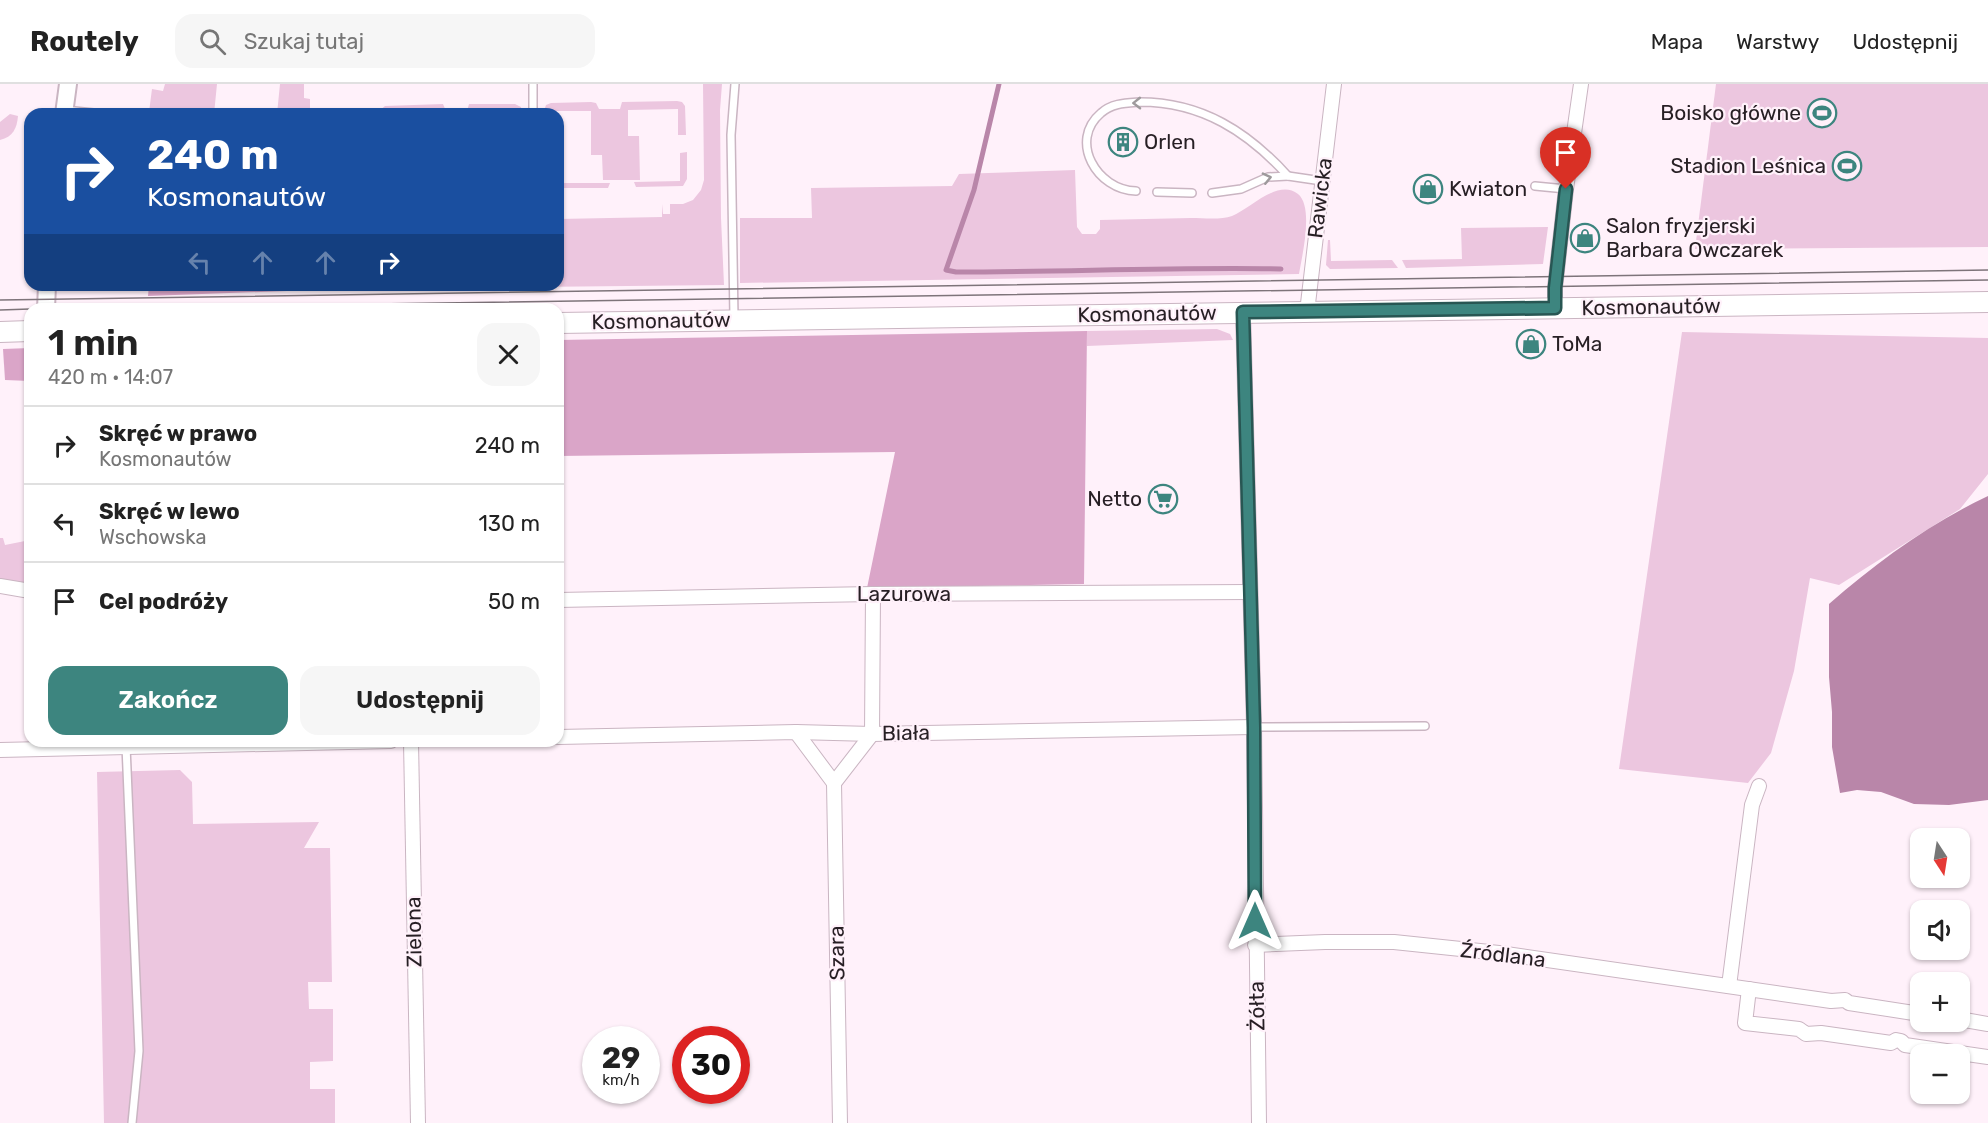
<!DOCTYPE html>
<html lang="pl">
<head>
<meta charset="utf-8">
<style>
  :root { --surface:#fff; --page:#f6f6f6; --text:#222; --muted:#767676; --line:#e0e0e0; --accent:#3d857f }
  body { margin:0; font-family:Rubik,sans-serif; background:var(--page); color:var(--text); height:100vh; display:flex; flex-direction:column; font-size:22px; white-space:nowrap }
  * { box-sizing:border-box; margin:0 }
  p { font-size:20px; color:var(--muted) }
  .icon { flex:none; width:33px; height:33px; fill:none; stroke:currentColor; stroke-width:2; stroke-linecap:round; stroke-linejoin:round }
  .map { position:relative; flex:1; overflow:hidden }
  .side { position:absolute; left:24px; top:219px; width:540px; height:444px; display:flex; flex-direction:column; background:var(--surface); border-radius:18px; box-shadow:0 2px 4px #0004 }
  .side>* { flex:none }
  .hud { position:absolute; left:24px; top:24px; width:540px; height:183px; border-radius:18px; box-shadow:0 2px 4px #0004; background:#1a4fa0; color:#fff; overflow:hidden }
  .needle { width:39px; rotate:168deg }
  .buttons { position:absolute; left:1910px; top:744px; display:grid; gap:12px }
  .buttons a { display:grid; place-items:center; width:60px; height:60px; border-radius:12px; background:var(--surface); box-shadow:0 2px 4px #0004; font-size:30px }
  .speed { position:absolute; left:582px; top:942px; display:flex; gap:12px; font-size:30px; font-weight:700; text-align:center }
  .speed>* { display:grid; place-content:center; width:78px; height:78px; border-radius:50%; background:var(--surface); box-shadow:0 2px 4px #0004; line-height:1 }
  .speed small { font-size:15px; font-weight:400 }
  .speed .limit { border:9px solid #d22; background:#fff; color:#111 }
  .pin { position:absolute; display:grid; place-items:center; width:51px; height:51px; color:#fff; margin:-62px -26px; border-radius:50% 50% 50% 0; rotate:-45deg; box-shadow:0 0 6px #0007 }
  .pin .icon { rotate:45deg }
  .me { position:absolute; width:66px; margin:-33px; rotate:0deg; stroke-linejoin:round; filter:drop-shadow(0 0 4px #0008) }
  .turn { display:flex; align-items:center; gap:21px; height:126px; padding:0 24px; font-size:27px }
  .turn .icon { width:78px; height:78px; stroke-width:2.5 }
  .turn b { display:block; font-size:42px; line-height:51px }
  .lanes { display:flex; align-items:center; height:57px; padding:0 24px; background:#0003; justify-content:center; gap:30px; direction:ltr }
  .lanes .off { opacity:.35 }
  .round { display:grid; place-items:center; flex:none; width:63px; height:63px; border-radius:18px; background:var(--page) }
  .overview { display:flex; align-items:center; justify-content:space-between; height:102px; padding:0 24px }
  h1 { font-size:36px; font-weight:600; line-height:45px }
  .cta { display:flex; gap:12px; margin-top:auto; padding:12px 24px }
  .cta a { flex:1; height:69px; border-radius:18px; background:var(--accent); color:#fff; font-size:24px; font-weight:600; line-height:69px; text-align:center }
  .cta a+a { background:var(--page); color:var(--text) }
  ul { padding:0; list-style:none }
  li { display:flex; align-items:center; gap:18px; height:78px; padding:0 24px; border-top:2px solid var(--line) }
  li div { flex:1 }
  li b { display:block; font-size:22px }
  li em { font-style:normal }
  header { display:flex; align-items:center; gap:36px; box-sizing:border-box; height:84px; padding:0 30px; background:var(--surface); border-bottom:2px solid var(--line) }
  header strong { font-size:28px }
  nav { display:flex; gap:33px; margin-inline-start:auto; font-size:21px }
  .search { width:420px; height:54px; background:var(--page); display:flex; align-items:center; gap:15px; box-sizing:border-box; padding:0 21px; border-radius:18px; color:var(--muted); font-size:22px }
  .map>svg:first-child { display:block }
  .green { fill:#ecc6df }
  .forest { fill:#daa5c8 }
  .water { fill:#b986a9 }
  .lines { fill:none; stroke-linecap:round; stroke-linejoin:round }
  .stream { stroke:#b986a9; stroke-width:5 }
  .service-casing { stroke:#cab5c2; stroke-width:10 }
  .minor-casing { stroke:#cab5c2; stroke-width:16 }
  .tertiary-casing { stroke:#cab5c2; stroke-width:20 }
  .secondary-casing { stroke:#cab5c2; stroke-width:22 }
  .service { stroke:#fff; stroke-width:7 }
  .minor { stroke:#fff; stroke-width:14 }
  .tertiary { stroke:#fff; stroke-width:16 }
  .secondary { stroke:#fff; stroke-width:20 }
  .tram { stroke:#7e747a; stroke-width:1.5 }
  .oneway { stroke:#9e9a9c }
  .route-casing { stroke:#285653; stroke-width:15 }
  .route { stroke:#3d857f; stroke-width:10 }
  .labels { text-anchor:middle; stroke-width:4.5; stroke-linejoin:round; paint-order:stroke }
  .poi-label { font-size:21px; fill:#271f24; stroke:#fff1fa; text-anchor:start }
  .street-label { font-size:21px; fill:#271f24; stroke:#fff1fa }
</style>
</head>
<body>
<header>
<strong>Routely</strong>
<div class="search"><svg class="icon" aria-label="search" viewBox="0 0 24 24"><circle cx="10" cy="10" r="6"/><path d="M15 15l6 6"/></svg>Szukaj tutaj</div>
<nav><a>Mapa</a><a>Warstwy</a><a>Udostępnij</a></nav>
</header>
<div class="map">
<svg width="1988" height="1039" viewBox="0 0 1988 1039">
  <rect width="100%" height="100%" fill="#fff1fa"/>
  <g class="green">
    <polygon points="165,0 217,0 214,30 154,30 149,28 152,5 163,7"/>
    <polygon points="280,0 304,0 304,14 310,15 310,30 277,30"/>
    <polygon points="703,0 722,0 720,26 721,134 724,201 340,205 340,201 558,201 558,135 662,133 662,120 663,130 670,130 670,120 683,120 693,116 701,106 704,96"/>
    <polygon points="1716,0 1988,0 1988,163 1695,165"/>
    <polygon points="677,17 682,18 685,22 686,51 678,51 678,25 628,26 628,52 639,52 640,96 603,96 602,71 591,71 591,27 552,27 551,30 543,30 546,21 551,19 591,18 596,19 599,25 620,25 622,18"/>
    <polygon points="443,20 446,27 467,27 469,20 515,20 521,23 522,30 514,30 514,28 475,30 379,30 379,27 385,22"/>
    <path d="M10,30l8,2c-1,12 -5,21 -18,24v-18z"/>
    <polygon points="687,68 687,95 683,102 636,103 634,98 680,97 680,69"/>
    <path d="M1075,86l2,57 5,7h14l4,-5v-9c30,-1 61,-1 91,-2 13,0 30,2 41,-2 18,-7 46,-38 66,-22 16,13 4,62 1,80l-559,9v-65h72l-1,-30 141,-2 7,-12z"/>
    <polygon points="610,99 608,104 558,104 558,99"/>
    <polygon points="1548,143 1543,180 1406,184 1402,176 1462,175 1461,144"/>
    <polygon points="1328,156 1330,156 1331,177 1392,176 1398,184 1330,185 1326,181"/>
    <polygon points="1217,245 1230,250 1233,256 1087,262 1087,247"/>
    <polygon points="1682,248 1988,254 1988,390 1960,425 1839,501 1810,494 1794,587 1771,669 1748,699 1619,685"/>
    <polygon points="0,454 3,454 5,461 30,456 30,500 0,496"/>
    <polygon points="180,686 192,698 193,740 319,738 304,764 330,764 332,898 308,898 309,925 333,925 333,977 310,978 310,1005 335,1005 335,1039 104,1039 97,688"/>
  </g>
  <g class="forest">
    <polygon points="149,201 340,201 340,205 148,212"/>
    <polygon points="1087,247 1084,500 867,504 895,368 558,372 558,256"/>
    <polygon points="30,264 30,297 5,296 3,265"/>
  </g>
  <path class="water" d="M1988,412v304l-39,5 -35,-1 -33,-12 -24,-2 -17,3 -8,-46v-35l-3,-35v-73c48,-42 100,-80 159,-108z"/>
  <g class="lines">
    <path class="stream" d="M999,0l-25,106 -28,80 10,2c109,0 217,-5 325,-3"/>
    <g class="service-casing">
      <g id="service">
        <polyline points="533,0 533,30"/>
        <polyline points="65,26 103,30"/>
        <polyline points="1288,92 1322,97"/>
        <polyline points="1535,102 1566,105"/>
        <path d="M1136,107c-39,-1 -68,-50 -35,-78 11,-10 25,-10 39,-11 62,0 108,30 148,74l-20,1 -27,12 -29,4"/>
        <polyline points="1157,108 1192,109"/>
        <polyline points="734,234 731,51 735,0"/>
        <polyline points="1254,643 1425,642"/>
        <polyline points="126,662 139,967 132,1039"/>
      </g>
    </g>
    <g class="minor-casing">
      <g id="minor">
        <polyline points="1555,224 1555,204 1566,105 1581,0"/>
        <polyline points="1243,228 1254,643 1259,1039"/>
        <polyline points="1307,228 1334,0"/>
        <polyline points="0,502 30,507"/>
        <polyline points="558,516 873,510 1250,508"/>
        <polyline points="796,648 834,699"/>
        <polyline points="558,653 796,648 872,650 1254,643"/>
        <polyline points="411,657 418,1039"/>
        <polyline points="0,666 391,657"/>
        <polyline points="1255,861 1325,858 1394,858 1499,869 1831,917 1845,916 1849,919 1920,930"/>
        <polyline points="1729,902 1752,721 1759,702"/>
        <polyline points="1749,905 1745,939 1799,945 1806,950 1821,949 1891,959 1896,956 1901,957 1905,961 1988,973"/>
        <polyline points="1959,935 1988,940"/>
        <polyline points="840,1039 834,699 872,650 873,510"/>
      </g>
    </g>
    <g class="tertiary-casing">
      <g id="tertiary">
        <polyline points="64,30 68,0"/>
        <polyline points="46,225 47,201"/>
      </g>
    </g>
    <g class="secondary-casing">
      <g id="secondary">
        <polyline points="558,239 1988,218"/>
        <polyline points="0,248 30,247"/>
      </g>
    </g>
    <use href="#service" class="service"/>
    <use href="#minor" class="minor"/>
    <use href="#tertiary" class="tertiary"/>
    <use href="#secondary" class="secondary"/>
    <g class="tram">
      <polyline points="0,216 1988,186"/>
      <polyline points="33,225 1988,196"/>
      <polyline points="0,226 30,225"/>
    </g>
  </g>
  <defs><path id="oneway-chevron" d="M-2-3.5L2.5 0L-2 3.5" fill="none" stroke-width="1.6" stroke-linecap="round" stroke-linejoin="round" transform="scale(1.5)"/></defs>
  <g class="oneway">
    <use href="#oneway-chevron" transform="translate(1137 19) rotate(179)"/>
    <use href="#oneway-chevron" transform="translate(1267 94) rotate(-13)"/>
  </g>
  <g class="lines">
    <g class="route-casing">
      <polyline id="route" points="1255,837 1254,643 1243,228 1555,224 1555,204 1566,105"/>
    </g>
    <use href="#route" class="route"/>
  </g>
  <defs>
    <g id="stadium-ring" transform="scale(1.5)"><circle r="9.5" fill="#fff1fa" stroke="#3d857f" stroke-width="1.5"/><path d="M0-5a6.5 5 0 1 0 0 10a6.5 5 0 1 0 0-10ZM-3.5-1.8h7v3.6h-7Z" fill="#3d857f"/></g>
    <g id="building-ring" transform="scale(1.5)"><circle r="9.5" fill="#fff1fa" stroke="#3d857f" stroke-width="1.5"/><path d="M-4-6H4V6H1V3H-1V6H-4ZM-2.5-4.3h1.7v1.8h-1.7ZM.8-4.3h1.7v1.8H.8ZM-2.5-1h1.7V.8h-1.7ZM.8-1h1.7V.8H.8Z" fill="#3d857f"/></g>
    <g id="shop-ring" transform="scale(1.5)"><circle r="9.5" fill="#fff1fa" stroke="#3d857f" stroke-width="1.5"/><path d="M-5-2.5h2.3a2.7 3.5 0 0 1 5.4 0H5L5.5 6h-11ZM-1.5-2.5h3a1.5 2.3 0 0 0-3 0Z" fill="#3d857f"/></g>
    <g id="supermarket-ring" transform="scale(1.5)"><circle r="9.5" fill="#fff1fa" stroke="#3d857f" stroke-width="1.5"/><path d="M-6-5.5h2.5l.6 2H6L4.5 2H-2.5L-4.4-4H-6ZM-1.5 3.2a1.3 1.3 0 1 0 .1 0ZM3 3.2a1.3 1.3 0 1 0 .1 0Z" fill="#3d857f"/></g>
  </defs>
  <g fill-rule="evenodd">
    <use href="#stadium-ring" x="1822" y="29"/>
    <use href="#building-ring" x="1123" y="58"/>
    <use href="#stadium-ring" x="1847" y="82"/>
    <use href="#shop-ring" x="1428" y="105"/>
    <use href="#shop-ring" x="1585" y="154"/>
    <use href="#shop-ring" x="1531" y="260"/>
    <use href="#supermarket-ring" x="1163" y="415"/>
  </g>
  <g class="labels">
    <g class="poi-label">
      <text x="1801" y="36" text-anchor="end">Boisko główne</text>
      <text x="1144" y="65">Orlen</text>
      <text x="1826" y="89" text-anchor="end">Stadion Leśnica</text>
      <text x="1449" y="112">Kwiaton</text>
      <text x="1606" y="149">Salon fryzjerski<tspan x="1606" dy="24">Barbara Owczarek</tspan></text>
      <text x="1552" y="267">ToMa</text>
      <text x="1142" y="422" text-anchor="end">Netto</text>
    </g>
    <g class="street-label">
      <text transform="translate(1320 114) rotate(-83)" y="7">Rawicka</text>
      <text transform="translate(1651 223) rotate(-1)" y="7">Kosmonautów</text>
      <text transform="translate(1147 230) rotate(-1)" y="7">Kosmonautów</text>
      <text transform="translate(661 237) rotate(-1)" y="7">Kosmonautów</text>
      <text x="904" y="517">Lazurowa</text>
      <text transform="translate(906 649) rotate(-1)" y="7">Biała</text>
      <text transform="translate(414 848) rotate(-91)" y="7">Zielona</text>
      <text transform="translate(837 869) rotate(-91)" y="7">Szara</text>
      <text transform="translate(1503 871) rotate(7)" y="7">Źródlana</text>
      <text transform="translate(1257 922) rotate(-91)" y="7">Żółta</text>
    </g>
  </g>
</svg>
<div class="buttons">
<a><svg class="needle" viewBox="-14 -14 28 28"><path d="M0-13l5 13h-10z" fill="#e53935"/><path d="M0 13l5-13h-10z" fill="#767676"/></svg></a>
<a><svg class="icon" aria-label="sound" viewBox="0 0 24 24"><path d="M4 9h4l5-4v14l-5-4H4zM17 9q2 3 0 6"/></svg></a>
<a>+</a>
<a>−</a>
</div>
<div class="speed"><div>29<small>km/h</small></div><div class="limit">30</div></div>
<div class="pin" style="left:1566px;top:105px;background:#d93025"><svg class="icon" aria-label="arrive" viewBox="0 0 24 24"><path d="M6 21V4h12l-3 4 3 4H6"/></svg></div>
<svg class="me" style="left:1255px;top:837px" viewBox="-20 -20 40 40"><path d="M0-17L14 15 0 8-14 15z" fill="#3d857f" stroke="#fff" stroke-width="4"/></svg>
<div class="hud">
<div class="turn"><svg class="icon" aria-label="right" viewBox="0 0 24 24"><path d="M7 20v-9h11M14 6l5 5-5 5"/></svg><div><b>240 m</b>Kosmonautów</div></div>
<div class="lanes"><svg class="icon off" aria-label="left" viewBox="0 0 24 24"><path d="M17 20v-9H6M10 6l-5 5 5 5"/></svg><svg class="icon off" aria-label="ahead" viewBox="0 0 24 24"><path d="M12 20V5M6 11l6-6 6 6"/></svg><svg class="icon off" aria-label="ahead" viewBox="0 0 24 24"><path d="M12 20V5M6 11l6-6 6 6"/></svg><svg class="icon" aria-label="right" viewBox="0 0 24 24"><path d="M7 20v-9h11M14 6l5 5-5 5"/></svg></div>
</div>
<section class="side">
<div class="overview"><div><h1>1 min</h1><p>420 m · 14:07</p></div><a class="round"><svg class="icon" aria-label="close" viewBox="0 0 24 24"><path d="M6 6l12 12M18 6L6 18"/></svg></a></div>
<ul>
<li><svg class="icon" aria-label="right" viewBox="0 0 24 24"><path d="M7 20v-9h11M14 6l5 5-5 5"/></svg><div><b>Skręć w prawo</b><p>Kosmonautów</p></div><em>240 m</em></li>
<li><svg class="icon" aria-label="left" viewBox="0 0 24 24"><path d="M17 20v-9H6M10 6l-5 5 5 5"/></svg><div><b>Skręć w lewo</b><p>Wschowska</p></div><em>130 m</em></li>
<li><svg class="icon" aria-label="arrive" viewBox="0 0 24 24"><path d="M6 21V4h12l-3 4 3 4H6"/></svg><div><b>Cel podróży</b></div><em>50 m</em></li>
</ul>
<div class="cta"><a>Zakończ</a><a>Udostępnij</a></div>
</section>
</div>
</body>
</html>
